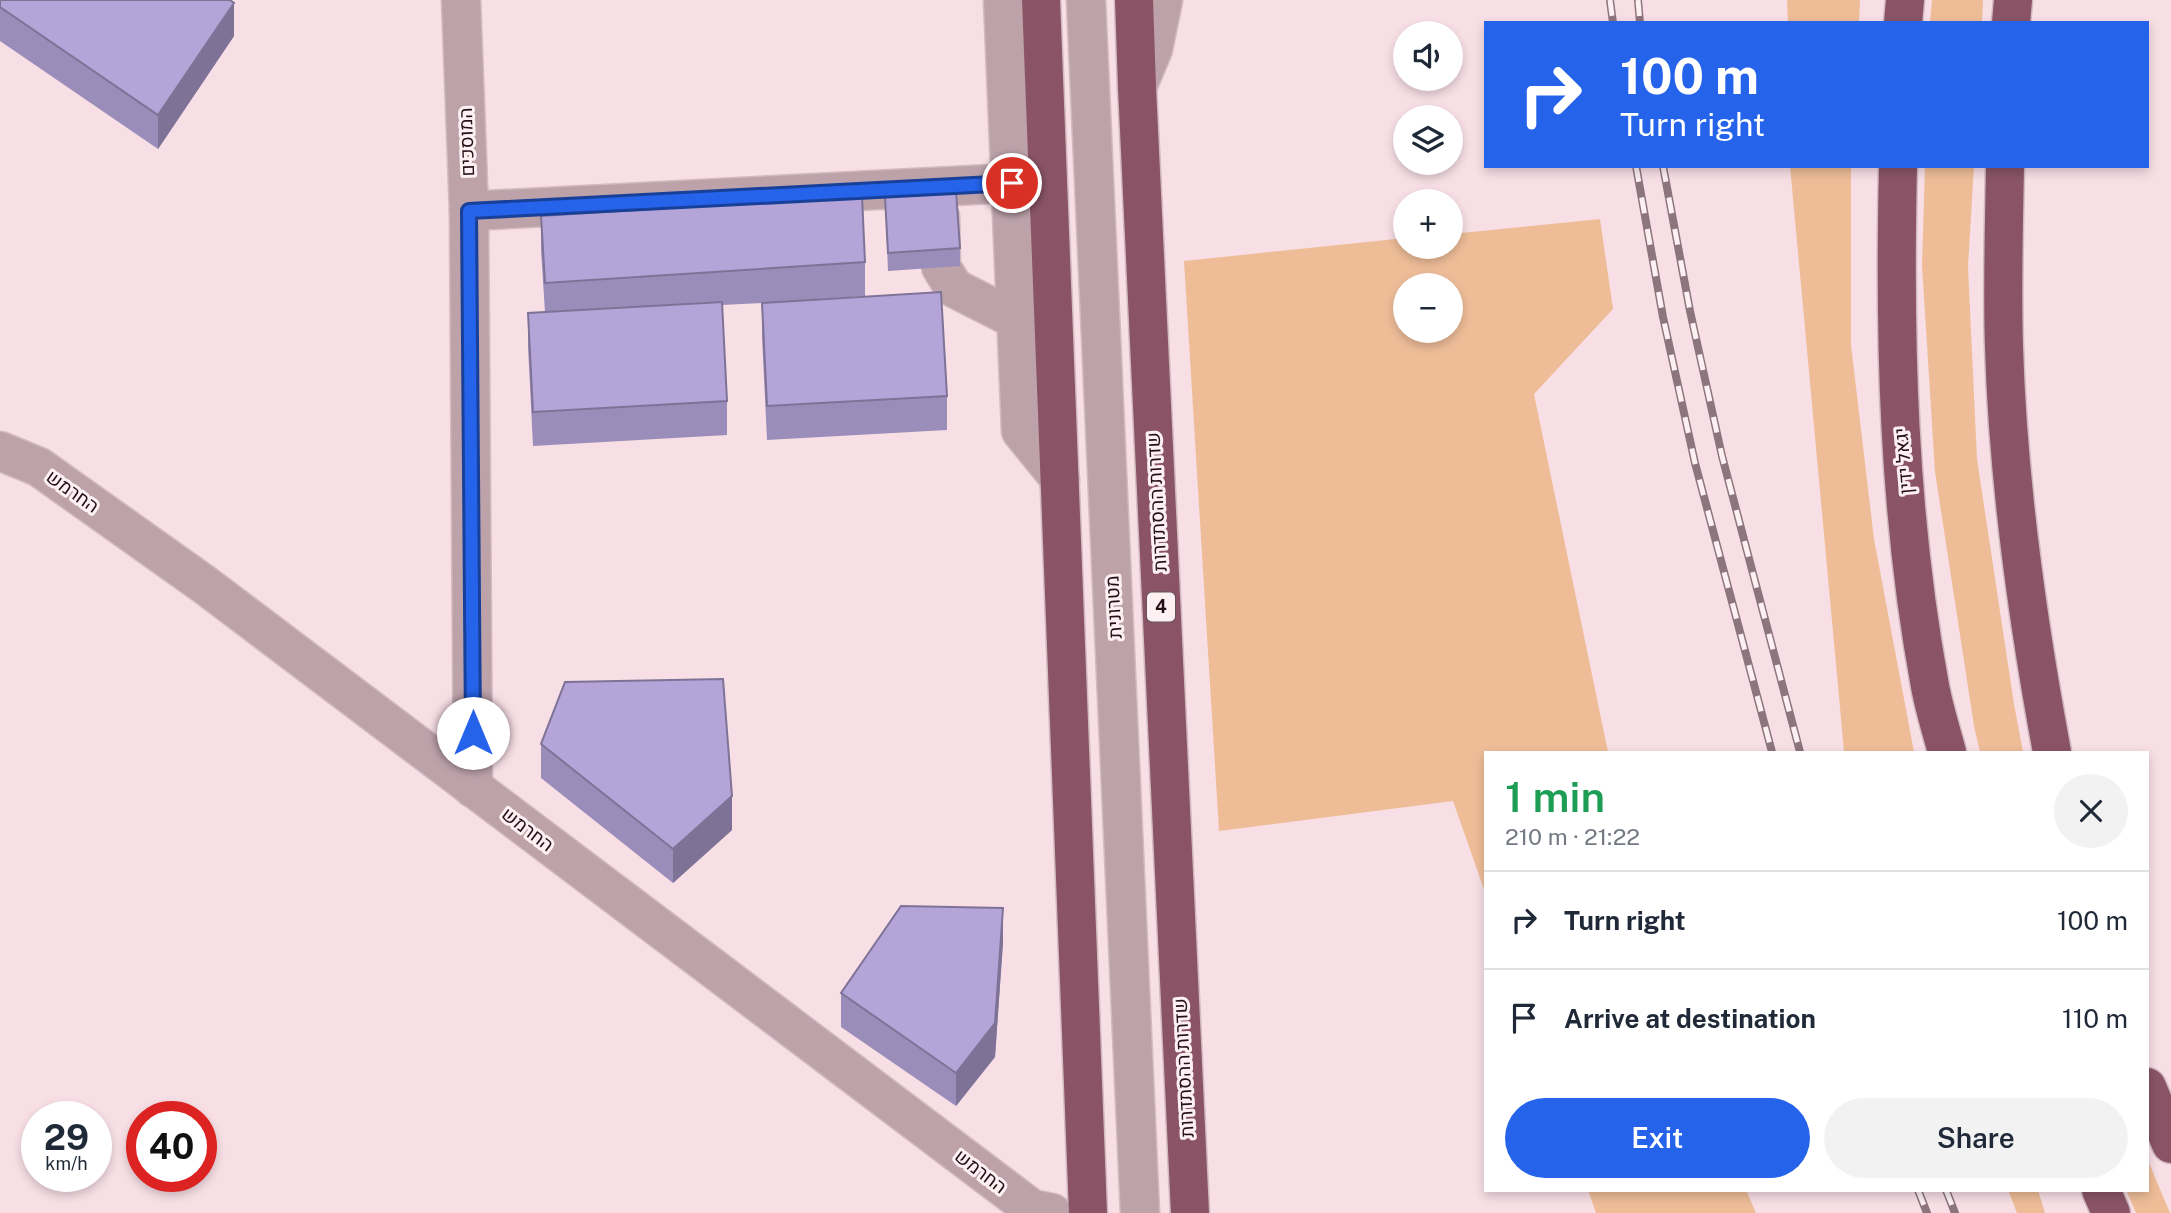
<!DOCTYPE html>
<html lang="en">
<head>
<meta charset="utf-8">
<style>
  :root { --surface:#fff; --page:#f2f2f3; --text:#1f2937; --muted:#747a83; --line:#e0e1e3; --accent:#2563eb }
  body { margin:0; font-family:"Public Sans",Heebo,sans-serif; background:var(--page); color:var(--text); height:100vh; display:flex; flex-direction:column; font-size:26px; white-space:nowrap }
  * { box-sizing:border-box; margin:0 }
  p { font-size:23px; color:var(--muted) }
  .icon { flex:none; width:38px; height:38px; fill:none; stroke:currentColor; stroke-width:2; stroke-linecap:round; stroke-linejoin:round }
  .map { position:relative; flex:1; overflow:hidden }
  .details { position:absolute; left:1484px; top:751px; width:665px; height:441px; display:flex; flex-direction:column; background:var(--surface); border-radius:0px; box-shadow:0 4px 10px #0003 }
  .details>* { flex:none }
  .banner { position:absolute; left:1484px; top:21px; width:665px; height:147px; border-radius:0px; box-shadow:0 4px 10px #0003; background:#2563eb; color:#fff; overflow:hidden }
  .fabs { position:absolute; left:1393px; top:21px; display:grid; gap:14px }
  .fabs a { display:grid; place-items:center; width:70px; height:70px; border-radius:50%; background:var(--surface); box-shadow:0 4px 10px #0003; font-size:35px }
  .speed { position:absolute; left:21px; top:1101px; display:flex; gap:14px; font-size:35px; font-weight:700; text-align:center }
  .speed>* { display:grid; place-content:center; width:91px; height:91px; border-radius:50%; background:var(--surface); box-shadow:0 4px 10px #0003; line-height:1 }
  .speed small { font-size:18px; font-weight:400 }
  .speed .limit { border:10px solid #d22; background:#fff; color:#111 }
  .pin { position:absolute; display:grid; place-items:center; width:60px; height:60px; color:#fff; margin:-30px; border:4px solid #fff; border-radius:50%; box-shadow:0 2px 7px #0007 }
  .me { position:absolute; width:77px; margin:-38px; rotate:0deg; stroke-linejoin:round; filter:drop-shadow(0 0 5px #0008) }
  .turn { display:flex; align-items:center; gap:24px; height:147px; padding:0 21px; font-size:32px }
  .turn .icon { width:91px; height:91px; stroke-width:2.5 }
  .turn b { display:block; font-size:49px; line-height:60px }
  .round { display:grid; place-items:center; flex:none; width:74px; height:74px; border-radius:37px; background:var(--page) }
  .summary { display:flex; align-items:center; justify-content:space-between; height:119px; padding:0 21px }
  h1 { font-size:42px; font-weight:600; line-height:52px; color:#1e9e55 }
  .button { display:flex; gap:14px; margin-top:auto; padding:14px 21px }
  .button a { flex:1; height:80px; border-radius:42px; background:var(--accent); color:#fff; font-size:28px; font-weight:600; line-height:80px; text-align:center }
  .button a+a { background:var(--page); color:var(--text) }
  ul { padding:0; list-style:none }
  li { display:flex; align-items:center; gap:21px; height:98px; padding:0 21px; border-top:2px solid var(--line) }
  li div { flex:1 }
  li b { display:block; font-size:26px }
  li em { font-style:normal }
  .map>svg:first-child { display:block }
  .green { fill:#eebd98; fill-rule:evenodd }
  .lines { fill:none; stroke-linecap:round; stroke-linejoin:round }
  .minor-casing { stroke:#d2bac1; stroke-width:41 }
  .highway-casing { stroke:#d2bac1; stroke-width:41 }
  .minor { stroke:#bda2aa; stroke-width:38 }
  .highway { stroke:#8a5466; stroke-width:38 }
  .rail-casing { stroke:#8d757d; stroke-width:8 }
  .rail { stroke:#fdf0f3; stroke-width:5; stroke-dasharray:16; stroke-linecap:butt }
  .wall { fill:#9b8dba }
  .shaded-wall { fill:#7e7397 }
  .building { fill:#b4a4d8; stroke:#7e7397; stroke-width:2 }
  .route-casing { stroke:#184099; stroke-width:18 }
  .route { stroke:#2563eb; stroke-width:12 }
  .labels { text-anchor:middle; stroke-width:6; stroke-linejoin:round; paint-order:stroke }
  .shield { fill:#fdf0f3; stroke:#665259; stroke-width:2 }
  .shield-label { font-size:18px; font-weight:bold; fill:#250f17 }
  .street-label { font-size:19px; fill:#250f17; stroke:#fdf0f3 }
</style>
</head>
<body>
<div class="map">
<svg width="2171" height="1213" viewBox="0 0 2171 1213">
  <rect width="100%" height="100%" fill="#f8dfe6"/>
  <g class="green">
    <polygon points="1787,0 1860,0 1859,23 1788,23"/>
    <polygon points="1932,0 1983,0 1982,23 1930,23"/>
    <polygon points="1790,166 1851,166 1851,345 1874,539 1914,752 1844,751"/>
    <polygon points="1925,166 1974,166 1968,267 1977,459 2014,704 2023,752 1980,752 1974,726 1935,472 1922,265"/>
    <path d="M1600,219l13,90 -79,85 74,358h-122v143l-33,-94 -234,30 -35,-570 221,-23v9h46v-13zM1451,285v46h-46v-46z"/>
    <polygon points="2147,1158 2170,1213 2136,1213 2126,1190 2147,1190"/>
    <polygon points="1588,1190 1746,1190 1756,1213 1596,1213"/>
    <polygon points="2008,1190 2038,1190 2045,1213 2017,1213"/>
  </g>
  <g class="lines">
    <g class="minor-casing">
      <g id="minor">
        <polyline points="461,0 469,211 473,788"/>
        <polyline points="1003,0 1021,431 1060,479"/>
        <polyline points="1086,0 1140,1213"/>
        <polyline points="1137,87 1153,49 1163,0"/>
        <polyline points="469,211 1011,183"/>
        <polyline points="940,217 941,267 954,288 1017,320"/>
        <polyline points="0,451 39,467 205,585 1032,1209 1052,1213"/>
      </g>
    </g>
    <g class="highway-casing">
      <g id="highway">
        <polyline points="1041,0 1088,1213"/>
        <polyline points="1134,0 1137,87 1190,1213"/>
        <polyline points="1903,23 1905,0"/>
        <polyline points="2011,23 2013,0"/>
        <path d="M1898,166c-4,174 0,348 32,520 4,22 11,44 17,66"/>
        <path d="M2005,166c-1,60 -3,121 -1,181 4,136 23,271 48,405"/>
        <polyline points="2147,1087 2171,1144"/>
        <polyline points="2101,1190 2111,1213"/>
      </g>
    </g>
    <use href="#minor" class="minor"/>
    <use href="#highway" class="highway"/>
    <g class="rail-casing">
      <g id="rail">
        <polyline points="1610,0 1613,23"/>
        <polyline points="1638,0 1640,23"/>
        <polyline points="1636,166 1663,317 1695,463 1772,752"/>
        <polyline points="1663,166 1690,311 1722,456 1800,752"/>
        <polyline points="1918,1190 1927,1213"/>
        <polyline points="1946,1190 1955,1213"/>
      </g>
    </g>
    <use href="#rail" class="rail"/>
  </g>
  <g class="wall">
    <polygon points="0,0 234,36 158,149 0,41"/>
    <polygon points="885,197 960,248 960,266 888,271"/>
    <polygon points="541,216 865,262 865,296 776,302 947,396 947,430 767,440 762,337 762,303 722,305 727,401 727,435 533,446 528,347 528,313 545,312 541,250"/>
    <polygon points="541,744 732,830 673,883 541,778"/>
    <polygon points="1003,942 995,1057 956,1106 841,1027 841,993"/>
  </g>
  <g class="shaded-wall">
    <polygon points="234,3 234,36 158,149 158,115"/>
    <polygon points="732,796 732,830 673,883 673,849"/>
    <polygon points="1003,908 1003,942 995,1057 956,1106 956,1073"/>
  </g>
  <g class="building">
    <polygon points="0,0 230,0 234,3 158,115 0,7"/>
    <polygon points="956,191 960,248 888,253 885,197"/>
    <polygon points="862,196 865,262 545,283 541,216"/>
    <polygon points="941,292 947,396 767,406 762,303"/>
    <polygon points="722,302 727,401 533,412 528,313"/>
    <polygon points="723,679 732,796 673,849 541,744 565,682"/>
    <polygon points="901,906 1003,908 995,1023 956,1073 841,993"/>
  </g>
  <g class="lines">
    <g class="route-casing">
      <polyline id="route" points="473,733 469,211 1012,183"/>
    </g>
    <use href="#route" class="route"/>
  </g>
  <g class="labels">
    <rect class="shield" x="1147" y="592.5" width="28" height="29" rx="5"/>
    <g class="shield-label">
      <text x="1161" y="613">4</text>
    </g>
    <g class="street-label">
      <text transform="translate(466 142) rotate(-92)" y="7">המוסכים</text>
      <text transform="translate(1903 461) rotate(-95)" y="7">יגאל ידין</text>
      <text transform="translate(73 491) rotate(35)" y="7">החרמש</text>
      <text transform="translate(1156 502) rotate(-93)" y="7">שדרות ההסתדרות</text>
      <text transform="translate(1113 607) rotate(-93)" y="7">מטרונית</text>
      <text transform="translate(528 829) rotate(37)" y="7">החרמש</text>
      <text transform="translate(1183 1068) rotate(-93)" y="7">שדרות ההסתדרות</text>
      <text transform="translate(981 1171) rotate(37)" y="7">החרמש</text>
    </g>
  </g>
</svg>
<div class="fabs">
<a><svg class="icon" aria-label="sound" viewBox="0 0 24 24"><path d="M4 9h4l5-4v14l-5-4H4zM17 9q2 3 0 6"/></svg></a>
<a><svg class="icon" aria-label="layers" viewBox="0 0 24 24"><path d="M12 4l9 5-9 5-9-5zM3 14l9 5 9-5"/></svg></a>
<a>+</a>
<a>−</a>
</div>
<div class="speed"><div>29<small>km/h</small></div><div class="limit">40</div></div>
<div class="pin" style="left:1012px;top:183px;background:#d93025"><svg class="icon" aria-label="arrive" viewBox="0 0 24 24"><path d="M6 21V4h12l-3 4 3 4H6"/></svg></div>
<svg class="me" style="left:473px;top:733px" viewBox="-20 -20 40 40"><circle r="19" fill="#fff"/><path d="M0-13L10 11 0 6-10 11z" fill="#2563eb"/></svg>
<div class="banner">
<div class="turn"><svg class="icon" aria-label="right" viewBox="0 0 24 24"><path d="M7 20v-9h11M14 6l5 5-5 5"/></svg><div><b>100 m</b>Turn right</div></div>
</div>
<section class="details">
<div class="summary"><div><h1>1 min</h1><p>210 m · 21:22</p></div><a class="round"><svg class="icon" aria-label="close" viewBox="0 0 24 24"><path d="M6 6l12 12M18 6L6 18"/></svg></a></div>
<ul>
<li><svg class="icon" aria-label="right" viewBox="0 0 24 24"><path d="M7 20v-9h11M14 6l5 5-5 5"/></svg><div><b>Turn right</b></div><em>100 m</em></li>
<li><svg class="icon" aria-label="arrive" viewBox="0 0 24 24"><path d="M6 21V4h12l-3 4 3 4H6"/></svg><div><b>Arrive at destination</b></div><em>110 m</em></li>
</ul>
<div class="button"><a>Exit</a><a>Share</a></div>
</section>
</div>
</body>
</html>
